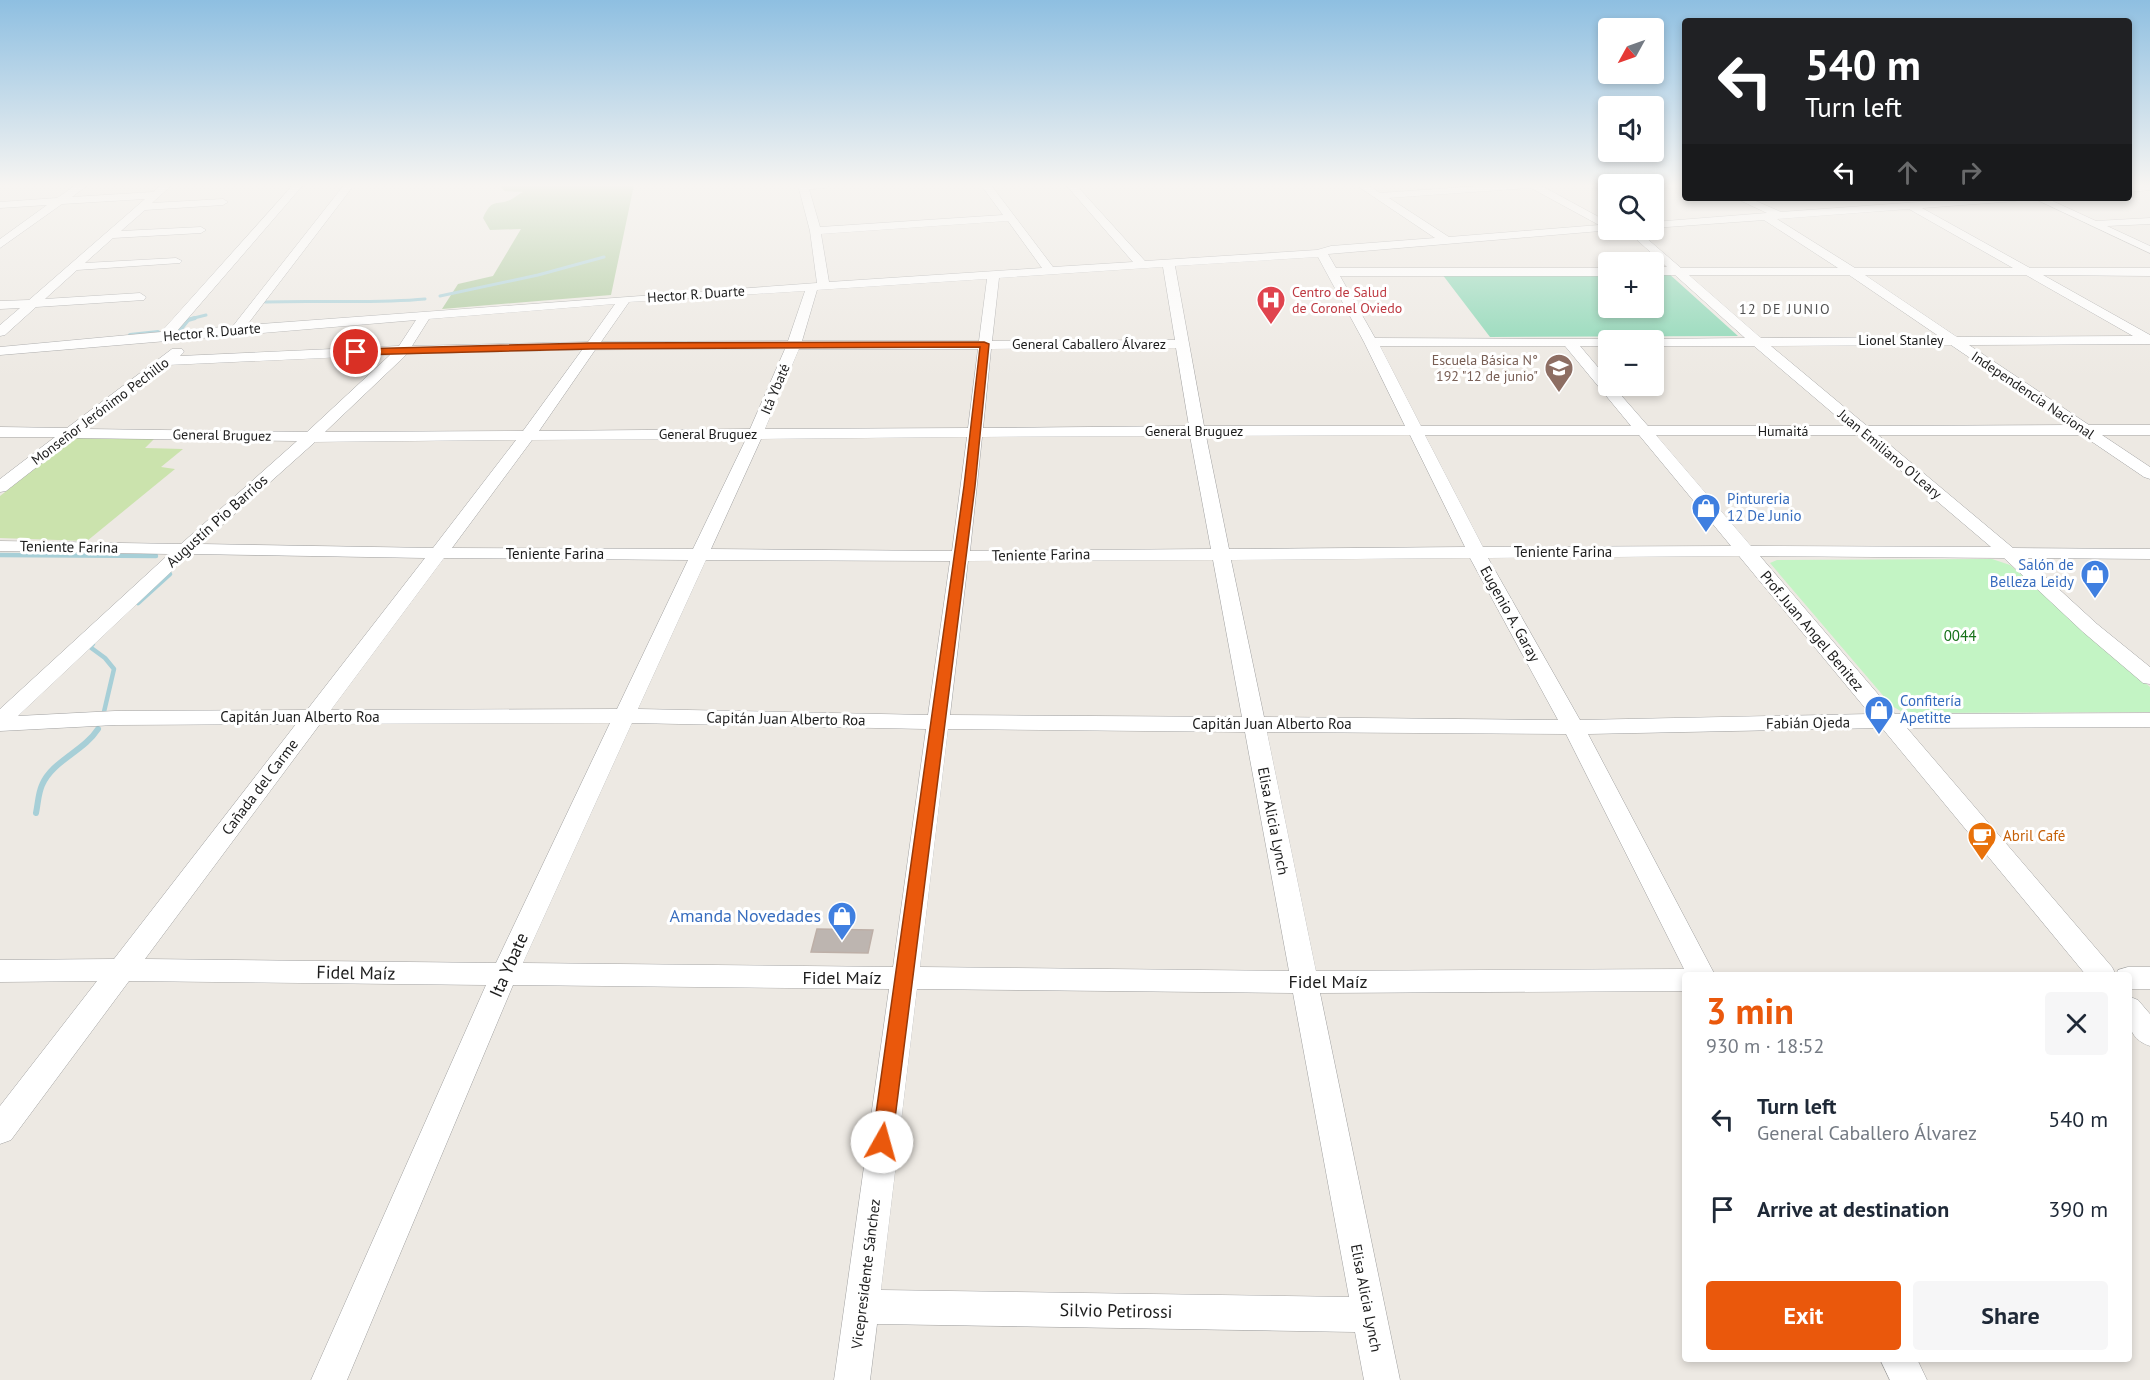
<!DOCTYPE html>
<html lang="en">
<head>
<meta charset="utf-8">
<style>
  :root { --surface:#fff; --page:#f6f6f7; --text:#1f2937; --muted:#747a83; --accent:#ea580c }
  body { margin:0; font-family:"PT Sans",sans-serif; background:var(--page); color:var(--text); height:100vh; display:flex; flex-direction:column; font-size:22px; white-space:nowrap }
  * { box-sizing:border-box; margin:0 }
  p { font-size:20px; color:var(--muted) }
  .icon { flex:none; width:33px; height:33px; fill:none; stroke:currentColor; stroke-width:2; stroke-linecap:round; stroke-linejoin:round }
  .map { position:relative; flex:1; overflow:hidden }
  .side { position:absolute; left:1682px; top:972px; width:450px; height:390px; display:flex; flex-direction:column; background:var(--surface); border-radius:6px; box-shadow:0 3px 9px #0003 }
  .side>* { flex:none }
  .hud { position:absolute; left:1682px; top:18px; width:450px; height:183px; border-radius:6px; box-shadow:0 3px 9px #0003; background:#202124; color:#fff; overflow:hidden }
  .needle { width:39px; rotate:230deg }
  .fabs { position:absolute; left:1598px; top:18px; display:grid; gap:12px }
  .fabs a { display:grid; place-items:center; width:66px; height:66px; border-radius:6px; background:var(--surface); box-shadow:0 3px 9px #0003; font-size:30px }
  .pin { position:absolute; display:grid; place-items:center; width:51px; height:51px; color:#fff; margin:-26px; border:3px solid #fff; border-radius:50%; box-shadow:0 2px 6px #0007 }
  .me { position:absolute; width:66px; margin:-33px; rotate:7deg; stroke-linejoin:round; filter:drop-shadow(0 0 4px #0008) }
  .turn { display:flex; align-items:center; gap:21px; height:126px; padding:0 24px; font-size:27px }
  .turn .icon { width:78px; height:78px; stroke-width:2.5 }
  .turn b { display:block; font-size:42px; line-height:51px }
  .lanes { display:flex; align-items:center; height:57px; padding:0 24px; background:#0003; justify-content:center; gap:30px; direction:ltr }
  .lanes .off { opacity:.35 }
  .round { display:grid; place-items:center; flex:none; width:63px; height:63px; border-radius:6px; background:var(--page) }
  .overview { display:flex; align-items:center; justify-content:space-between; height:102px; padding:0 24px }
  h1 { font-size:36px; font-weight:700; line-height:45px; color:var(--accent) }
  .cta { display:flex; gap:12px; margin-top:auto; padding:12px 24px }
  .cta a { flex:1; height:69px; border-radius:6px; background:var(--accent); color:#fff; font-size:24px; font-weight:700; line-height:69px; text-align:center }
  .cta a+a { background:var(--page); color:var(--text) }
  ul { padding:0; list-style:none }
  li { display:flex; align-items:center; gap:18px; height:90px; padding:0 24px }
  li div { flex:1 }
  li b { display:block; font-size:22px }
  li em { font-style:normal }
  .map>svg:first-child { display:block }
  .grass { fill:#cbe3ad }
  .forest { fill:#abc99b }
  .park { fill:#c3f4c4 }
  .pitch { fill:#88d6b3 }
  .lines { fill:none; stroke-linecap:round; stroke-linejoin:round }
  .stream-far3 { stroke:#a7cfd7; stroke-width:3 }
  .stream-far2 { stroke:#a7cfd7; stroke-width:4 }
  .stream-far1 { stroke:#a7cfd7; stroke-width:4.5 }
  .stream { stroke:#a7cfd7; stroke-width:6 }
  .building { fill:#bdb5b0; stroke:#bdafa7; stroke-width:1.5 }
  .minor-casing { stroke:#a1a1a1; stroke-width:1 }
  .minor { fill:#fff; fill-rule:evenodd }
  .route { fill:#ea580c; stroke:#983908; stroke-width:1.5 }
  .labels { text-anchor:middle; stroke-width:6; stroke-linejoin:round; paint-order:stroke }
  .far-health-label { font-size:14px; fill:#be3a42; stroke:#fff; text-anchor:start }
  .far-street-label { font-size:14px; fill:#1d1d1d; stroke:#fff }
  .far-neighbourhood-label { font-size:14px; letter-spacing:1.5px; fill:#505050; stroke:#fff }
  .far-education-label { font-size:14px; fill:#785e54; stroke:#fff; text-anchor:end }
  .shop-label { font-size:15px; fill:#366cbe; stroke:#fff; text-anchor:start }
  .street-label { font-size:15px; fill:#1d1d1d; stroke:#fff }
  .park-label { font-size:15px; fill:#157017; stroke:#fff }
  .food-label { font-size:15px; fill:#c56008; stroke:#fff; text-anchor:start }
  .near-shop-label { font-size:18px; fill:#366cbe; stroke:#fff; text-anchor:end }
  .near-street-label { font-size:18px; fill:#1d1d1d; stroke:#fff }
</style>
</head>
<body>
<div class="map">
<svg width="2150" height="1380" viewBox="0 0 2150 1380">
  <rect width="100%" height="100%" fill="#ede9e3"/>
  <polygon class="grass" points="74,438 154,439 145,448 183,449 161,467 175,469 87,541 0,538 0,496"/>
  <path class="forest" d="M500,185h134l-23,110 -169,14 16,-25 35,-8 28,-47 -31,1 -7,-12c9,-20 12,-12 27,-18 4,-2 9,-6 13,-8l-19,-1z"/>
  <polygon class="park" points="1992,559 2010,565 2150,687 2150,712 1904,713 1892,706 1770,563 1777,560"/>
  <polygon class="pitch" points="1667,272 1738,336 1490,337 1442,274 1608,273 1608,308 1653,308 1653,273"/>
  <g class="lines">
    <g class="stream-far3">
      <polyline points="440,296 538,275 604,257"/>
      <path d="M265,302c54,-2 106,2 160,-3"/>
      <polyline points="190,319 206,315"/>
    </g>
    <g class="stream-far2">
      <polyline points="180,330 188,320 195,318"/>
      <polyline points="130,335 158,332"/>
    </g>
    <g class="stream-far1">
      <polyline points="0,555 156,556"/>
      <polyline points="138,603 170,574"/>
      <polyline points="93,644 90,647 105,658 114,669 103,716"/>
    </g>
    <path class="stream" d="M36,813c2,-9 2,-19 6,-28 10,-24 42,-34 56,-56"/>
  </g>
  <polygon class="building" points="817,929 873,930 868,953 811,952"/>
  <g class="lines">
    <g class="minor-casing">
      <g id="minor">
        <polygon points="76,185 88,185 72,197 153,192 161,185 172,185 152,203 223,199 228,202 223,205 145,210 121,231 201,227 206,230 201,233 113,238 85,263 176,258 182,261 180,263 77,270 45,299 140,293 146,297 144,300 36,307 5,335 0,336 0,325 20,308 0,309 0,301 29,300 145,199 62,204 0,248 0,239 47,205 0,208 0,202 57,198"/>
        <path d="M293,185h10l-126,146 56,-5 111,-141h10l-107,140 570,-42 -7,-52 -12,-46h32l-5,3 -16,1 11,38 183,-12 -22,-30h10l62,82 80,-5 -67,-77h10l69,76 172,-11 14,-4 104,-8 -79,-53h12l12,8 113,-8h47l68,37v8h4l-284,24 8,14h272v8h-268l35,62 238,1 -5,1v6h-28l28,33v7h5l35,40h200l-94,-80h-101v-6l-5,-1 97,-1 -70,-63h-22v-8h14l-41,-37h11l44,38h157l-74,-48 -111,8v-6l114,-9 -32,-15h14l32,14 193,-14h47l-5,3 -94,7 108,60h120v8l-107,-1 107,60v9l-181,1 120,80h61v10h-48l48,32v12l-6,-2 -62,-42h-204l135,113 137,1v10l-125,-1 72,66 53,43v17l-7,-1 -60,-51 -79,-74 -244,-2 135,158 255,-1v14l-243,1 205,239 4,8h-30l-204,-247 -294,6 127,241h-31v16l-364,2 80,387h-36l-9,-48 -478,-8 -7,56h-36l55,-391 -376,-4 -166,395h-36l175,-395 -357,-4 -118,159 -11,4v-38l97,-125 -97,1v-22l114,-1 182,-235 -181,1 -115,6v-22l169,-155 -169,-3v-10l181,3 116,-103 -223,-3 -68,53 -6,1v-13l55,-42h-55v-10l67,1 105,-79h10l2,3 -4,4 219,-10 17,-26 -416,35v-8l161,-15zM1531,188l68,37 -150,12 -60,-39zM1909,209l104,59h-158l-78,-49zM1008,221l34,47 -213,14 -8,-48zM1318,257l46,85 41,84h-201l-29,-160zM1163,267l12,73 -183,1 7,-63zM1689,275h160l91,62 -179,1zM1865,275h161l107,61 -176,1zM987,279l-8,62h-177l15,-51zM805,291l-17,50 -187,1 28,-40zM615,304l-27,38 -176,4 17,-27zM1951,345l118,80 -202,1 -96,-80zM1380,346h185l66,80h-210zM1176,348l13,78 -206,2 8,-79zM785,349l-35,80 -211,2 56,-81zM799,349h179l-10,79 -203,1zM582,350l-59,81 -198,1 82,-78zM390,355l-83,77 -221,-3 83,-64zM1410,435l55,112 -236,2 -23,-113zM1425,435h214l92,111 -248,1zM1656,435h203l132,112 -240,-1zM1190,436l21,113 -241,2 12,-114zM967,437l-15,114 -241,-2 50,-110zM746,439l-53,110 -241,-1 80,-108zM516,440l-83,108 -232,-4 114,-102zM190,554l235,4 -118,152 -192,1 -97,5zM1739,556l131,158 -290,6 -92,-162zM444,558l244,2 -71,149 -286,1zM1470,558l88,162 -294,-3 -33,-157zM706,560l244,1 -22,154 -290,-6zM1213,560l29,157 -292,-2 18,-154zM610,723l-114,240 -351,-4 175,-235zM632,723l294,6 -33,238 -370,-4zM948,729l297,3 44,239 -369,-4zM1267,732l299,2 118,235 -368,2zM917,989l376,4 56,304 -468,-7z"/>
        <polygon points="2150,185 2150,190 2128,192 2128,186"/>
        <polygon points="2033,198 2046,198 2096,221 2150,218 2150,224 2107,226 2150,246 2150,253"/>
        <polygon points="2128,967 2150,967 2150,989 2128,989 2128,975 2116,975 2118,970"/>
        <path d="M2128,996l10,4 12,14v32c-24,-8 -22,-27 -22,-50z"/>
        <polygon points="1880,1359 1917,1359 1927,1380 1890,1380"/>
      </g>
    </g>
    <use href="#minor" class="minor"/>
  </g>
  <linearGradient id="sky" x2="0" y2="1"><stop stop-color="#8ebfe1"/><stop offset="0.49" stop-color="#f7f5f2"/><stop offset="1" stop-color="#f7f5f2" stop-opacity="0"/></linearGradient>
  <rect width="2150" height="378" fill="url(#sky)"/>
  <polygon class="route" points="984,342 989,344 975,486 892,1142 890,1149 882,1152 875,1149 872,1142 964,486 980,347 591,349 356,355 352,352 356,349 591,343"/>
  <defs>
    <g id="hospital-pin" transform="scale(1.5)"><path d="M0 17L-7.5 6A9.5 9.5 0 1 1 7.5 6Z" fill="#e0444e" stroke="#fff"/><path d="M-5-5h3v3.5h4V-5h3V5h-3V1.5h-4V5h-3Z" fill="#fff"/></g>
    <g id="school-pin" transform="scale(1.5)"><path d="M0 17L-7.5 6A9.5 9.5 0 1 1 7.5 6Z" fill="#8d6e63" stroke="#fff"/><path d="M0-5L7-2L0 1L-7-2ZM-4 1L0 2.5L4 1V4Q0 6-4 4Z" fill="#fff"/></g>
    <g id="shop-pin" transform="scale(1.5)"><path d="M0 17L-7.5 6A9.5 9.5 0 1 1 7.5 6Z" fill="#3f7fe0" stroke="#fff"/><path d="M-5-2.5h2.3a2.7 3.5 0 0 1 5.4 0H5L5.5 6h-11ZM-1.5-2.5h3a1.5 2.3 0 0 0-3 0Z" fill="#fff"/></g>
    <g id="cafe-pin" transform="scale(1.5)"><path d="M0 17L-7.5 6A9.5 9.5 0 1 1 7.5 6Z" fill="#e8710a" stroke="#fff"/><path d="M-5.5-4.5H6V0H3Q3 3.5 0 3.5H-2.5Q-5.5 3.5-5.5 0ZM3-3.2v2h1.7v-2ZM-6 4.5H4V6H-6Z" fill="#fff"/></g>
  </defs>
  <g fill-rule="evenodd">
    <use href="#hospital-pin" x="1271" y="300"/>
    <use href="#school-pin" x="1559" y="368"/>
    <use href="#shop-pin" x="1706" y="508"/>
    <use href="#shop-pin" x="2095" y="574"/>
    <use href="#shop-pin" x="1879" y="710"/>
    <use href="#cafe-pin" x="1982" y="836"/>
    <use href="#shop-pin" x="842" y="916"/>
  </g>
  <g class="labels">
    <g class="far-health-label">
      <text x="1292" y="297">Centro de Salud<tspan x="1292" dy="16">de Coronel Oviedo</tspan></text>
    </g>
    <g class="far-street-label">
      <text transform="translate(696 294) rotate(-4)" y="5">Hector R. Duarte</text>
      <text transform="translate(212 332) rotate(-5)" y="5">Hector R. Duarte</text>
      <text x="1901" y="345">Lionel Stanley</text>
      <text x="1089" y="349">General Caballero Álvarez</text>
      <text transform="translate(775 389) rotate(-67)" y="5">Itá Ybaté</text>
      <text transform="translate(2033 395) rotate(34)" y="5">Independencia Nacional</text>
      <text transform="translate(100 411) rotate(-37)" y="5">Monseñor Jerónimo Pechillo</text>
      <text x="1194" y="436">General Bruguez</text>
      <text x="1783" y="436">Humaitá</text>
      <text x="708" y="439">General Bruguez</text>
      <text transform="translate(222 435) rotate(1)" y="5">General Bruguez</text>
      <text transform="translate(1890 454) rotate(40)" y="5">Juan Emiliano O'Leary</text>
    </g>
    <g class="far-neighbourhood-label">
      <text x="1785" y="314">12 DE JUNIO</text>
    </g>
    <g class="far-education-label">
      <text x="1538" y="365">Escuela Básica N°<tspan x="1538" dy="16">192 "12 de junio"</tspan></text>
    </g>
    <g class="shop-label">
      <text x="1727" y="504">Pintureria<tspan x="1727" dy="17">12 De Junio</tspan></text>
      <text x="2074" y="570" text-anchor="end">Salón de<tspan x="2074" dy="17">Belleza Leidy</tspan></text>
      <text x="1900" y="706">Confitería<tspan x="1900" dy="17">Apetitte</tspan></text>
    </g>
    <g class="street-label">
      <text transform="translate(217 521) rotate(-42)" y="5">Augustín Pio Barrios</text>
      <text transform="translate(69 547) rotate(1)" y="5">Teniente Farina</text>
      <text x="1563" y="557">Teniente Farina</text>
      <text x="555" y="559">Teniente Farina</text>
      <text transform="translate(1041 555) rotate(-1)" y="5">Teniente Farina</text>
      <text transform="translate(1510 614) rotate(61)" y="5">Eugenio A. Garay</text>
      <text transform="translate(1812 631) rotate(50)" y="5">Prof. Juan Angel Benitez</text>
      <text x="300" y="722">Capitán Juan Alberto Roa</text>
      <text transform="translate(786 719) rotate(1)" y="5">Capitán Juan Alberto Roa</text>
      <text transform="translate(1808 723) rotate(-1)" y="5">Fabián Ojeda</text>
      <text x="1272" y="729">Capitán Juan Alberto Roa</text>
      <text transform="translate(260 787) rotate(-53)" y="5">Cañada del Carme</text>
      <text transform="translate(1273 821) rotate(79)" y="5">Elisa Alicia Lynch</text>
      <text transform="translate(866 1274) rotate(-83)" y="5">Vicepresidente Sánchez</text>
      <text transform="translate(1366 1298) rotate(79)" y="5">Elisa Alicia Lynch</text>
    </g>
    <g class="park-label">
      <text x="1960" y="641">0044</text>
    </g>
    <g class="food-label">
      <text x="2003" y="841">Abril Café</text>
    </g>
    <g class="near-shop-label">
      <text x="821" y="922">Amanda Novedades</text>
    </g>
    <g class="near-street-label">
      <text transform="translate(509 965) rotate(-66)" y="6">Ita Ybate</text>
      <text transform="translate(356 973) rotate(1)" y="6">Fidel Maíz</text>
      <text x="842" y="984">Fidel Maíz</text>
      <text x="1328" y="988">Fidel Maíz</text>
      <text transform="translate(1116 1311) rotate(1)" y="6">Silvio Petirossi</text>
    </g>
  </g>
</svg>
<div class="fabs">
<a><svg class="needle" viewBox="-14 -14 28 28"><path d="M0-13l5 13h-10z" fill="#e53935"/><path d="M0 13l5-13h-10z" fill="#747a83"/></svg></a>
<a><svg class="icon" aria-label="sound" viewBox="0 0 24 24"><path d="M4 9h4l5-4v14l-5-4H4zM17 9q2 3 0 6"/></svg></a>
<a><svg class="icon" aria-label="search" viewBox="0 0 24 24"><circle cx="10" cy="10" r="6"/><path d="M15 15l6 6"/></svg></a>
<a>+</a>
<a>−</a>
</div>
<div class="pin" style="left:356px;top:352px;background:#d93025"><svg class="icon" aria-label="arrive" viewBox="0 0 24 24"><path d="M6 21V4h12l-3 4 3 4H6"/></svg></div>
<svg class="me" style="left:882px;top:1142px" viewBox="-20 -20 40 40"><circle r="19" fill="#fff"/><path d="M0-13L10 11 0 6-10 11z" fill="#ea580c"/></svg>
<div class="hud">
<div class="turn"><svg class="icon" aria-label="left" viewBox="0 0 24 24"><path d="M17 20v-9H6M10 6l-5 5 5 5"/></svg><div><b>540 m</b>Turn left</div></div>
<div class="lanes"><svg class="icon" aria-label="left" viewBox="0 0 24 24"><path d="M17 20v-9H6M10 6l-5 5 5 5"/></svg><svg class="icon off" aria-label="ahead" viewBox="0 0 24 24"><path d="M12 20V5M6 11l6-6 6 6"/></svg><svg class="icon off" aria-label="right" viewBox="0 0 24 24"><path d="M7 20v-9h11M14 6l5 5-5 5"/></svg></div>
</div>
<section class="side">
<div class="overview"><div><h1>3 min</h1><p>930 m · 18:52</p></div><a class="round"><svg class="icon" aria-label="close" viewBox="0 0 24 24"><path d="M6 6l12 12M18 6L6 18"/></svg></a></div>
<ul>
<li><svg class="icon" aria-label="left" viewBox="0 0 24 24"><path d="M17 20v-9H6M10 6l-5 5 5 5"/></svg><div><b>Turn left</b><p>General Caballero Álvarez</p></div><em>540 m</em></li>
<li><svg class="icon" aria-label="arrive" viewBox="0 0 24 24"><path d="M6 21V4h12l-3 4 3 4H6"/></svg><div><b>Arrive at destination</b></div><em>390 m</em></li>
</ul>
<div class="cta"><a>Exit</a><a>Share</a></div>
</section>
</div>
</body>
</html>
